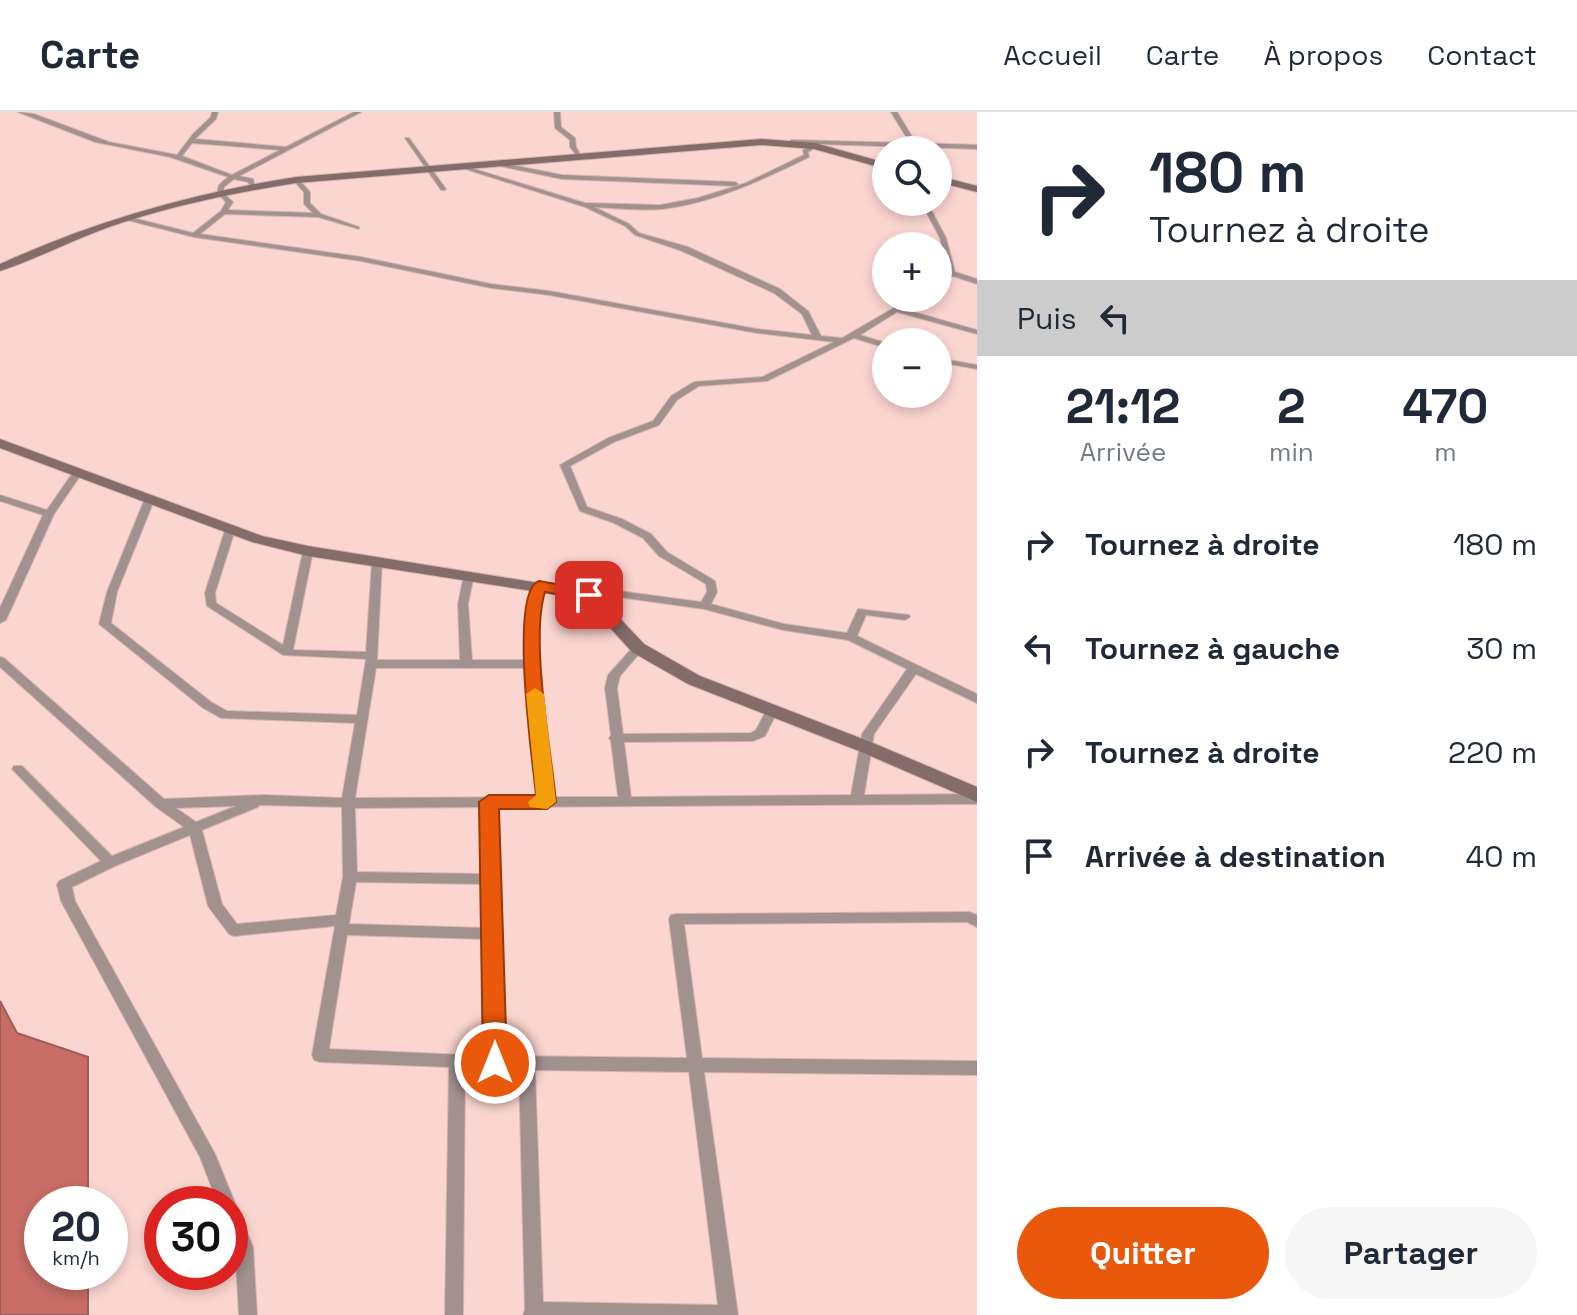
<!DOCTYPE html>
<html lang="fr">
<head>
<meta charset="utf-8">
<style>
  :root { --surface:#fff; --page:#f6f6f7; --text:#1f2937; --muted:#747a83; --line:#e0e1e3; --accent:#ea580c }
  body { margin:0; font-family:"Space Grotesk",sans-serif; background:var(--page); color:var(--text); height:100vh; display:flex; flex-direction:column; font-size:30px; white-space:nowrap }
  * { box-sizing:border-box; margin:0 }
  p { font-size:26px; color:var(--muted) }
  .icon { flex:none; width:44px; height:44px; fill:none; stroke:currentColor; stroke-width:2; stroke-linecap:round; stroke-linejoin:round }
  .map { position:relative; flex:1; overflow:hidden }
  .details { display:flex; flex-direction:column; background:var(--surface); width:600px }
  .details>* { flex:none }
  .banner { background:#fff; color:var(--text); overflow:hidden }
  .buttons { position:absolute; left:872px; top:24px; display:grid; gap:16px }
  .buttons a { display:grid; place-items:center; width:80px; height:80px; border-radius:50%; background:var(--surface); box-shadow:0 4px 12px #0003; font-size:40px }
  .speed { position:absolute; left:24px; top:1074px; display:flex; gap:16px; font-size:40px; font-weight:700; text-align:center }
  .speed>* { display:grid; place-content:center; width:104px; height:104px; border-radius:50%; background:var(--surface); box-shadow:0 4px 12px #0003; line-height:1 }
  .speed small { font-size:20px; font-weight:400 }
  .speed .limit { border:12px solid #d22; background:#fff; color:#111 }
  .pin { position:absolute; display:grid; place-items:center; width:68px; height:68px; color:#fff; margin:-34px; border-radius:16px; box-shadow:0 4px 12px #0006 }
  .me { position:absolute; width:88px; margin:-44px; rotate:0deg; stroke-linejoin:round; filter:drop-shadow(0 0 6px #0008) }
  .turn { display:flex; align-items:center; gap:28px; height:168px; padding:0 40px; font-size:36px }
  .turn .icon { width:104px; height:104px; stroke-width:2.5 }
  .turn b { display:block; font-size:56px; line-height:68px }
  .then { display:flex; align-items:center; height:76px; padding:0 40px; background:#0003; gap:16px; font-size:30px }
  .eta { display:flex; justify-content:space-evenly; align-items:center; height:136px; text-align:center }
  .eta b { font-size:48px; font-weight:800; line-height:56px }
  .button { display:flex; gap:16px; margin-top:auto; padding:16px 40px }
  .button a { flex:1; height:92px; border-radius:48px; background:var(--accent); color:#fff; font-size:32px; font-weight:800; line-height:92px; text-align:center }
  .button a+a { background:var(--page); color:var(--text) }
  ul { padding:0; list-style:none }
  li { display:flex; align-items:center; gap:24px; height:104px; padding:0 40px }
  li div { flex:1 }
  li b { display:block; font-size:30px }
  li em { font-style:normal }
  header { display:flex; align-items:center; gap:48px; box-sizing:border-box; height:112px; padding:0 40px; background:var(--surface); border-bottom:2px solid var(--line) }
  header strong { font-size:38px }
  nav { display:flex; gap:44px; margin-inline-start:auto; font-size:28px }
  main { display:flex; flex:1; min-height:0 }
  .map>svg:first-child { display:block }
  .water { fill:#c76d66; stroke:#9f5b56; stroke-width:2 }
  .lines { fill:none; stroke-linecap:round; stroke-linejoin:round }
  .street-casing { stroke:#d6b4b0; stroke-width:2 }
  .secondary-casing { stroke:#d6b4b0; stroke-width:2 }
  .street { fill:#a1918f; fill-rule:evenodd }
  .secondary { fill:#836c69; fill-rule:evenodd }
  .route { fill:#ea580c; stroke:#983908; stroke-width:2 }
  .slow { fill:#f59e0b }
</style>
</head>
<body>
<header>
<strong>Carte</strong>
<nav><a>Accueil</a><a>Carte</a><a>À propos</a><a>Contact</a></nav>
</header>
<main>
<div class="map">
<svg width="977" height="1203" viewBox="0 0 977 1203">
  <rect width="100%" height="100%" fill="#fbd5d0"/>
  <polygon class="water" points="0,889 17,921 88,945 88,1092 42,1092 42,1160 88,1160 88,1203 0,1203"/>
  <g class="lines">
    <g class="street-casing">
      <g id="street">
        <path d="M18,0l16,2 75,28 68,13 16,-21 18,-17 1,-5h6l-2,7 -21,20 91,8 68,-35h7l-122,64 14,3 2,8h-4l-3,-5 -14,-3 -10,8 -1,6 10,9 -5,8 85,3 -9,-9v-12l-11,-12 5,-1 12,13v11l11,11 38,13v2l-41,-12 -93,-3 -25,20 161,23 130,27 58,7 208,38 55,6 -10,-21 -28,-21 -92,-42 -47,-16 -10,-9 -40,-19 -129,-41 5,-1 124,38 75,2 38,-7 48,-15 58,-28 -1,-5 11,-6 -25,-1 2,-3 119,3 -19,-31h6l19,31 61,2v4l-60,-2 1,3h-6l-1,-3 -95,-3 1,3 -9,5 1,5c-47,23 -94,45 -146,52 -23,2 -47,-1 -69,-2l35,17 10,9 49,14 92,42 28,22 13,25 21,2 69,-40h9l-17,11 74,21v4l-80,-22 -37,23 26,8v5l-32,-10 -87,43 -68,5 -22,14 -18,25 -45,17 -44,24 17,41 35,12 29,15 16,18 48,29 2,11 -6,12 73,20 63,9 11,-24 51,6 1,2 -5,3 -39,-5 -9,21 120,58v9l-61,-29 -42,60 -10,61 113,-1v10l-481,3 2,68 2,4 -2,4 1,47 2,4 -2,4 4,118 184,2 -18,-139 2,-4 5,-1 293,-2 8,3v12l-10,-5 -283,2 18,134 275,3v14l-273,-3 34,243h-215l2,-5 -6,-240 -54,-2 -2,247h-18l4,-248 -129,-5 -6,-2 -2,-5 23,-129 -101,10 -5,-2 -21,-28 -18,-71 -75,31 -43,21 3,14 140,253 38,93 4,68h-18l-4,-68 -5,-13v-30h-12l-18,-47 -139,-256 -4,-16 2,-4 42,-20 -89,-92 2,-3h8l90,90 72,-29 -28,-20 -156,-140v-10l4,1 160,141 100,-4 78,3 13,-75 -134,-5 -18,-10 -104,-84 8,-32 38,-94 5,-3 5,3 -38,94 -6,31 100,79 16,9 130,4 9,-56 -83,-4 -76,-49 -2,-13 20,-63 5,-3 5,3 -20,63 1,10 67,42 20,-94 5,-3 5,3 -20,99 73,2 6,-90 5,-3 5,3 -5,98h83l-2,-56 6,-29 5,-3 5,3 -6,29 4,56h54l2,-51 6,-23 1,-2h8l1,2c-16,70 -1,141 9,211h65l-7,-56 -2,-3 2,-3 -6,-47 3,-13 26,-29 4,-1 6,3 -24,28 -3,12 6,46 128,-1 5,-3 12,-23 4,-1 6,4 -13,26 -12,5 -129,1 7,55 220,-2 11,-61 45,-65 -59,-29 -65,-10 -79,-21 -100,-14 -19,2 -1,-2 1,-2 19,-4 97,13 6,-10 -1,-8 -47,-28 -16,-18 -29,-15 -34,-12 -20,-46 48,-27 45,-17 18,-25 23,-14 68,-5 72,-35 -77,-9 -208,-38 -58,-7 -130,-27 -167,-24 -67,-17v-2l2,-1 64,16 28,-22 5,-9 -9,-9 2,-8 9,-8 -58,-20 -75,-15zM192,31l88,7 -48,25 -50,-19zM376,556h150l14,129 -185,1zM259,693l83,2 1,70 -7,38 -99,9 -15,-20 -20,-74 56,-23zM236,694l-40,16 -20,-14zM483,695l1,67 -127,-2 -2,-64zM356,770l128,2 1,44 -136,-4zM347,823l138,4 2,117 -158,-7zM535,958l154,2 29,233 -175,-3z"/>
        <polygon points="554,0 560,0 561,15 575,26 576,35 581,44 577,44 570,35 570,28 555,16"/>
        <polygon points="405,26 409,26 446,77 445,78 441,78"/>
        <polygon points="492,49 562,63 735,70 738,72 735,74 562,67 490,52"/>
        <polygon points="921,90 927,90 946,126 955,160 977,167 977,172 953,164 938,173 938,168 948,160 940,126"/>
        <polygon points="938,246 977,253 977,257 938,250"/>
        <polygon points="77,358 82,361 54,402 6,508 0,511 0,496 43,403 0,389 0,383 47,398 74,359"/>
      </g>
    </g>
    <g class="secondary-casing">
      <g id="secondary">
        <path d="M761,27l54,4 71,20v6l-72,-20 -53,-4 -465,38c-63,10 -126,23 -187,44 -37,13 -72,32 -109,44v-7c95,-43 193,-71 296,-87z"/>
        <polygon points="938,64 977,74 977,80 938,70"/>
        <polygon points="0,327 262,424 308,434 595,480 644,532 700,564 873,631 977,675 977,690 859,639 688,572 632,540 584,487 308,444 252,430 0,336"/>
      </g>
    </g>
    <use href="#street" class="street"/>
    <use href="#secondary" class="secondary"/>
  </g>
  <path class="route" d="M539,469l50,9 8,5 -8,5 -44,-8c-15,47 6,158 11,210l-9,7h-48l8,254 -4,7 -8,3 -9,-3 -3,-7 -4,-261 10,-7h47c-3,-31 -28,-205 3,-214z"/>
  <polygon class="slow" points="535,576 544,582 556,690 547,697 530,695 528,690 536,683 526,582"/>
</svg>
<div class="buttons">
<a><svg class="icon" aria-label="search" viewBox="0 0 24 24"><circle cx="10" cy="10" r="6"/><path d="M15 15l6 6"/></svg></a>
<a>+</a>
<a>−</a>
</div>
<div class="speed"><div>20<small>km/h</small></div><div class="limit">30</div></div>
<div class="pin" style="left:589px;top:483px;background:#d93025"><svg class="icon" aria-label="arrive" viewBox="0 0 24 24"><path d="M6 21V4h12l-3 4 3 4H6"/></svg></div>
<svg class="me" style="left:495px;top:951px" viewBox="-20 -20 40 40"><circle r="17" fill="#ea580c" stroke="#fff" stroke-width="3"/><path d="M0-11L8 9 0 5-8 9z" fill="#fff"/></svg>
</div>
<section class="details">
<div class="banner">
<div class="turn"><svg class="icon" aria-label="right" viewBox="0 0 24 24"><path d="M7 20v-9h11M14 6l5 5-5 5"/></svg><div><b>180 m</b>Tournez à droite</div></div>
<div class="then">Puis<svg class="icon" aria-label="left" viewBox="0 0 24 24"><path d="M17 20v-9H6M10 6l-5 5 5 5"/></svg></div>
</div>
<div class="eta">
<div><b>21:12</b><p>Arrivée</p></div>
<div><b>2</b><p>min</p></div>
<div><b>470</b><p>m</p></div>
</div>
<ul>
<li><svg class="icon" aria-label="right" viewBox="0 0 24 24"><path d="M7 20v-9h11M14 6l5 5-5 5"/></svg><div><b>Tournez à droite</b></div><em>180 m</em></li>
<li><svg class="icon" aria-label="left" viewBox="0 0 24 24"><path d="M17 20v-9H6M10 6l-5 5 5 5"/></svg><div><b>Tournez à gauche</b></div><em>30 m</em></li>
<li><svg class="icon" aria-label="right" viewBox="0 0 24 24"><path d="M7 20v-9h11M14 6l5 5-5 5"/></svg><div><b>Tournez à droite</b></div><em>220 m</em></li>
<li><svg class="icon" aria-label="arrive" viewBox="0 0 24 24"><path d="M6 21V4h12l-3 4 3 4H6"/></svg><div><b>Arrivée à destination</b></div><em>40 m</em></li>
</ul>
<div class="button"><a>Quitter</a><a>Partager</a></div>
</section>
</main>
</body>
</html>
